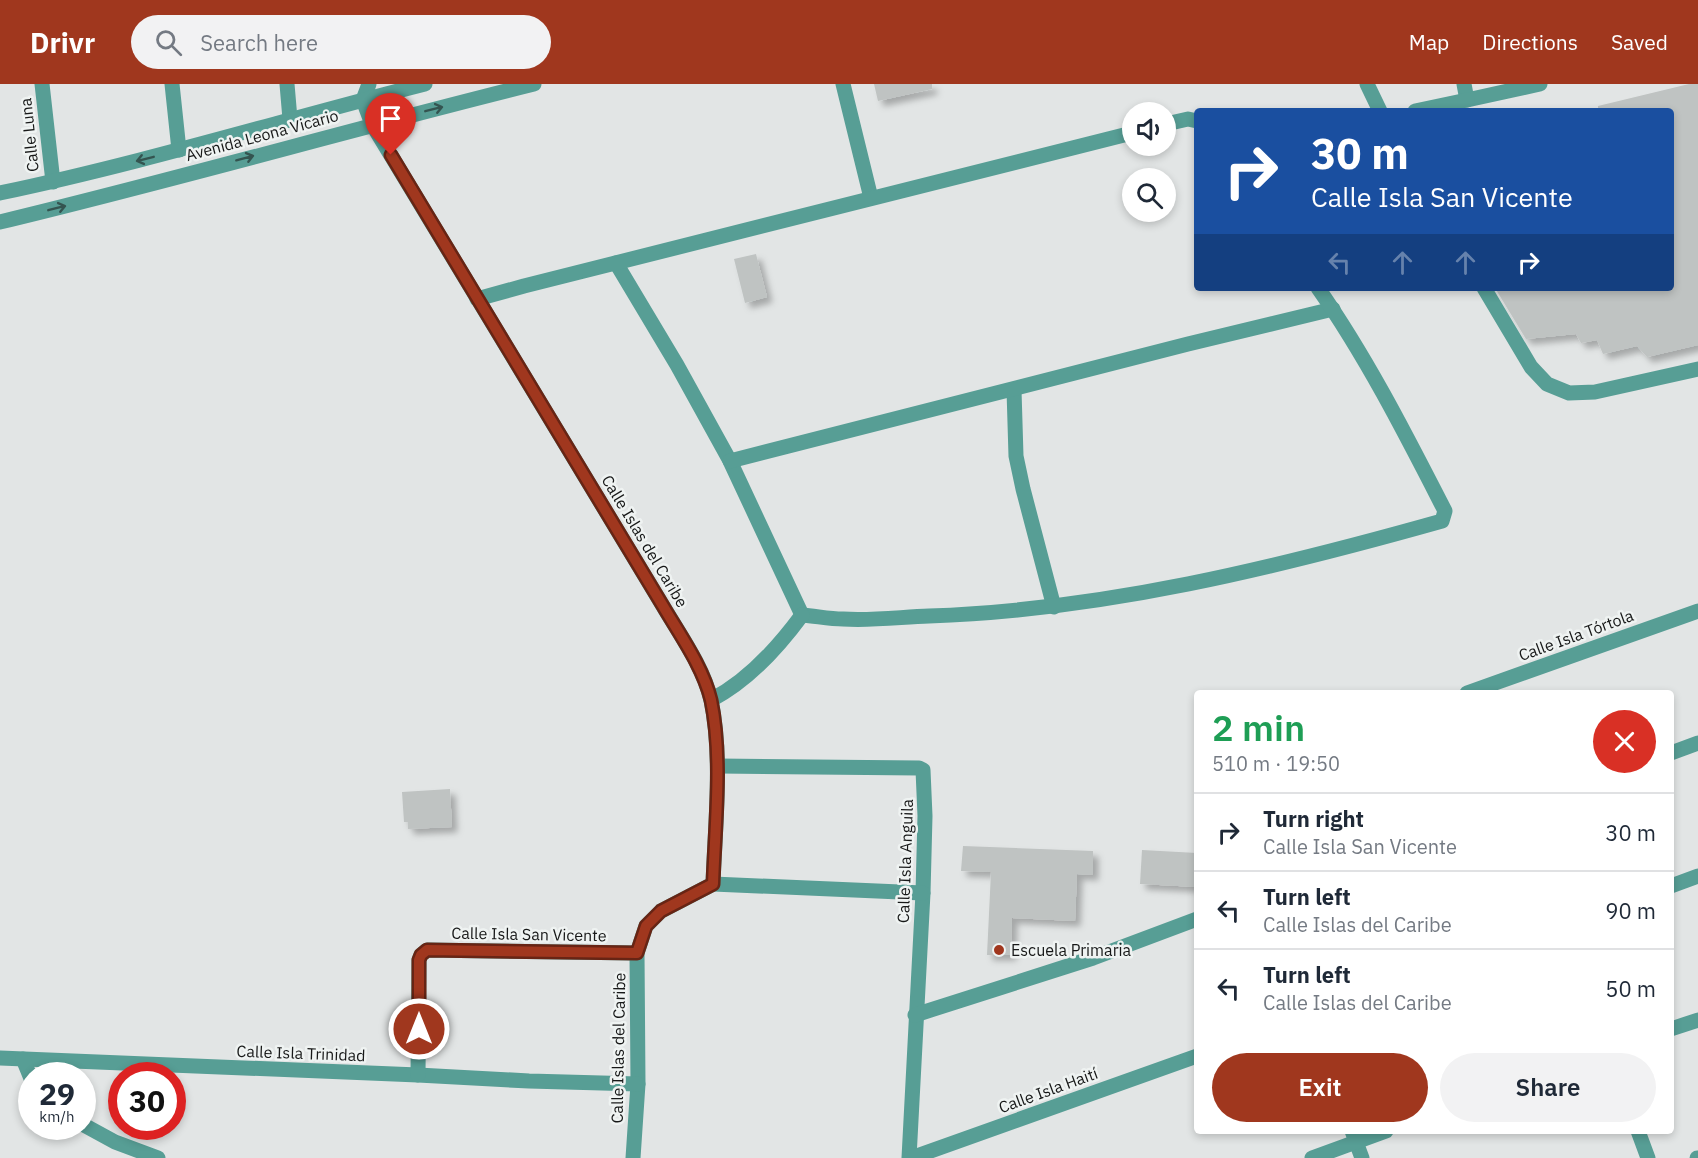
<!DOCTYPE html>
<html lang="en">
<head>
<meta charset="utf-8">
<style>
  :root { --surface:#fff; --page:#f2f2f3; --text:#1f2937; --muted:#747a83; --line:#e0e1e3; --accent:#a0371e }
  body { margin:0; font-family:"IBM Plex Sans",sans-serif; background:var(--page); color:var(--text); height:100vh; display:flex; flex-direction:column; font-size:22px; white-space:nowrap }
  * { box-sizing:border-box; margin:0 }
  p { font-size:20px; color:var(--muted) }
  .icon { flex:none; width:33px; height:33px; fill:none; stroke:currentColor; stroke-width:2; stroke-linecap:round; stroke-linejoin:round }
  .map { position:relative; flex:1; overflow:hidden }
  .drawer { position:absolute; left:1194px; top:606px; width:480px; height:444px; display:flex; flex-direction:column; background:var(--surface); border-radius:6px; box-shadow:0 3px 9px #0003 }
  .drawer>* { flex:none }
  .top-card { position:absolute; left:1194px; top:24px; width:480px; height:183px; border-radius:6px; box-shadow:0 3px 9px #0003; background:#1a4fa0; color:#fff; overflow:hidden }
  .controls { position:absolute; left:1122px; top:18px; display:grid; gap:12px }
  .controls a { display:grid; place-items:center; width:54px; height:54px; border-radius:50%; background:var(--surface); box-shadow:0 3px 9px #0003; font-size:30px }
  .speed { position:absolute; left:18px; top:978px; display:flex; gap:12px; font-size:30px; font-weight:700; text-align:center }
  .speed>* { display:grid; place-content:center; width:78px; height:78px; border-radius:50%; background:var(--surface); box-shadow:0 3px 9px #0003; line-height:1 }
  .speed small { font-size:15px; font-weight:400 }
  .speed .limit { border:9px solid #d22; background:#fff; color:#111 }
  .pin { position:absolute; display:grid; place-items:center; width:51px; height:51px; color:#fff; margin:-62px -26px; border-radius:50% 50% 50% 0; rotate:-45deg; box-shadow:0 0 6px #0007 }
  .pin .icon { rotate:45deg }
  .me { position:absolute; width:66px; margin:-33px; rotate:0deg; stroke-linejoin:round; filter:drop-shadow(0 0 4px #0008) }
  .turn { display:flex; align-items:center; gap:21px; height:126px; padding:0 18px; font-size:27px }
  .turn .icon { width:78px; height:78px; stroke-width:2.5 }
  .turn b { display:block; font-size:42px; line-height:51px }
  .lanes { display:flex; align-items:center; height:57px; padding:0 18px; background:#0003; justify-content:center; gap:30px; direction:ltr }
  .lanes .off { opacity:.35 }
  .round { display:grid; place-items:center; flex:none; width:63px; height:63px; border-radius:32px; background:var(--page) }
  .headline { display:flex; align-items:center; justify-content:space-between; height:102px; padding:0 18px }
  h1 { font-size:36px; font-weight:600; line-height:45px; color:#1e9e55 }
  .primary-button { display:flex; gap:12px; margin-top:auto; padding:12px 18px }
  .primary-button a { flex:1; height:69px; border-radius:36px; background:var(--accent); color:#fff; font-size:24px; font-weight:600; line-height:69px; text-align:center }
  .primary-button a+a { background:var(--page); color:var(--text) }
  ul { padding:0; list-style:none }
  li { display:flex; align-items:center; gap:18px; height:78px; padding:0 18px; border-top:2px solid var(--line) }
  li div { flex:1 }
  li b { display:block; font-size:22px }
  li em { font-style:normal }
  header { display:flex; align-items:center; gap:36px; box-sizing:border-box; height:84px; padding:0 30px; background:var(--accent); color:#fff }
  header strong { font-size:28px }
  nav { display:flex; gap:33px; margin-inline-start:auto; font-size:21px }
  .search { width:420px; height:54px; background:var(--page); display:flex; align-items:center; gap:15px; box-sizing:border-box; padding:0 21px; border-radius:33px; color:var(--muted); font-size:22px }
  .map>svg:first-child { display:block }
  .building { fill:#bfc3c2; filter:url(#shadow) }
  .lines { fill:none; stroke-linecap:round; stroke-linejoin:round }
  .minor { stroke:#579e95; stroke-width:15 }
  .oneway { stroke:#345450 }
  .route-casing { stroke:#682414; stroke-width:15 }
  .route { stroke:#a0371e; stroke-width:10 }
  .poi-dot { fill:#a0371e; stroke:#eff3f2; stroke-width:2 }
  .labels { text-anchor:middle; stroke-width:5; stroke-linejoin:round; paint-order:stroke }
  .street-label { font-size:16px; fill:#171818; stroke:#eff3f2 }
  .poi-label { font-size:16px; fill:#171818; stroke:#eff3f2; text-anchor:start }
</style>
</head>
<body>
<header>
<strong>Drivr</strong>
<div class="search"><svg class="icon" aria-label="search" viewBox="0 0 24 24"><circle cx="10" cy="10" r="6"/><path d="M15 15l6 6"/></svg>Search here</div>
<nav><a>Map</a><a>Directions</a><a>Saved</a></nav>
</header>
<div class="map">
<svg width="1698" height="1074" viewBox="0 0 1698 1074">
  <defs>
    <filter id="shadow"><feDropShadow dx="5.5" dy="5.5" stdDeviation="3" flood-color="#0004"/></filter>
  </defs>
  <rect width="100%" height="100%" fill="#e2e5e5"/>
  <g class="building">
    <polygon points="874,0 932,0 932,5 878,17"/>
    <polygon points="1689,0 1698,0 1698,261 1647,273 1637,262 1603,270 1597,256 1581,259 1576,250 1526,255 1495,204 1671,204 1671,27 1598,27 1598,22"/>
    <polygon points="756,170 767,213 745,219 734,175"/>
    <polygon points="450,705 452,743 408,745 408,738 404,738 402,708"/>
    <polygon points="963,762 1093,767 1093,791 1077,790 1075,837 1012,834 1011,871 987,871 991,788 961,787"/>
    <polygon points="1142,766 1197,769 1197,803 1140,800"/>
  </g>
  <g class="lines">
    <g class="minor">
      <polyline points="42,0 53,98"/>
      <polyline points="172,0 179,66"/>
      <polyline points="287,0 290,35"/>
      <path d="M369,0l-6,16 9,24 291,482c17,29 40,60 48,94 12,57 4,126 2,184l-52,27 -15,15 -9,27 1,131 -5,74"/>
      <polyline points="843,0 871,114"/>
      <polyline points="1367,0 1380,27"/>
      <polyline points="1464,0 1467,16 1540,0"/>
      <polyline points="1415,27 1467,16"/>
      <polyline points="1166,40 1188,35 1197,37"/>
      <path d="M0,109c143,-30 283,-73 425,-109"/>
      <path d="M0,138c179,-43 356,-94 534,-138"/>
      <polyline points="616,179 677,281 730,377 802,531"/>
      <polyline points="1484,204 1531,283 1547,300 1569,309 1595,308 1698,285"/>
      <polyline points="477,215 524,202 1132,49"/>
      <polyline points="1014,306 1016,372 1023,405 1054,523"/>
      <polyline points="730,377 1188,260 1333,225"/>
      <path d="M802,531c14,1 27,4 41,4 28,2 58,-2 86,-3 175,-6 346,-48 513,-95l3,-10c-39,-76 -78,-153 -127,-223"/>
      <polyline points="1467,609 1698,527"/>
      <path d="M711,616c37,-19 66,-51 91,-85"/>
      <polyline points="1671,669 1698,659"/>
      <polyline points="718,682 919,684 923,686 925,732 923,809 909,1074"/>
      <polyline points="713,800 923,809"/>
      <polyline points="1671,802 1698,792"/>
      <polyline points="915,931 1093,874 1197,835"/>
      <polyline points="1671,945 1698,936"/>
      <polyline points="0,974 418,991 529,997 638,1000"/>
      <polyline points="23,975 32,997"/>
      <polyline points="418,991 419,876 421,871 427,866 637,869"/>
      <polyline points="82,1040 115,1058 158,1074"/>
      <polyline points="1352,1047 1362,1074"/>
      <polyline points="1638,1047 1648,1074"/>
      <polyline points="911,1074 1197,972"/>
      <polyline points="1312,1074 1386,1047"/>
      <polyline points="1697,1074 1698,1074"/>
    </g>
  </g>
  <defs><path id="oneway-shaft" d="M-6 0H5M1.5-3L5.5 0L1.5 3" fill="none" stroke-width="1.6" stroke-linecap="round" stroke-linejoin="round" transform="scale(1.5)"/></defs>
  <g class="oneway">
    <use href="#oneway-shaft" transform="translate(434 25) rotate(-14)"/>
    <use href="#oneway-shaft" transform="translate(245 74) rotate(-15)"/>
    <use href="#oneway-shaft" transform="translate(145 75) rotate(166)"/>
    <use href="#oneway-shaft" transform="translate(57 124) rotate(-14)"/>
  </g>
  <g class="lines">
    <g class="route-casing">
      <path id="route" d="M391,71l272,451c17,29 40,61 48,94 12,58 4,125 2,184l-52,27 -15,15 -9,27 -210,-3 -6,5 -2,5v69"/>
    </g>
    <use href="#route" class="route"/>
  </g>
  <circle class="poi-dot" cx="999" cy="866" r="6"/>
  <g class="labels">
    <g class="street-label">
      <text transform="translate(29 51) rotate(-96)" y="6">Calle Luna</text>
      <text transform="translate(262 51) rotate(-15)" y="6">Avenida Leona Vicario</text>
      <text transform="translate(645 457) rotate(59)" y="6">Calle Islas del Caribe</text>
      <text transform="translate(1576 551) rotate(-20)" y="6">Calle Isla Tórtola</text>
      <text transform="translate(905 777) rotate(-88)" y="6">Calle Isla Anguila</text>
      <text transform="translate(529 850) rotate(1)" y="6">Calle Isla San Vicente</text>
      <text transform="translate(618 964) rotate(-89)" y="6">Calle Islas del Caribe</text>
      <text transform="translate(301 969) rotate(2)" y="6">Calle Isla Trinidad</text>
      <text transform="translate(1048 1006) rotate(-20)" y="6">Calle Isla Haití</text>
    </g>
    <g class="poi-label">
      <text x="1011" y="872">Escuela Primaria</text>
    </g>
  </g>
</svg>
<div class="controls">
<a><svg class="icon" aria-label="sound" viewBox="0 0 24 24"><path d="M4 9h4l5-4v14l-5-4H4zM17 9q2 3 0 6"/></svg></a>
<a><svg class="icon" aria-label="search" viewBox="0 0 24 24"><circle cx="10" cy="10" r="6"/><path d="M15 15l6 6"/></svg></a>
</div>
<div class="speed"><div>29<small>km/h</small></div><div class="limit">30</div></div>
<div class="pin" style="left:391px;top:71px;background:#d93025"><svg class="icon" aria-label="arrive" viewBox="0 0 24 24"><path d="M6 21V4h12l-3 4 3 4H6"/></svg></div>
<svg class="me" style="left:419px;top:945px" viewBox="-20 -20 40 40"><circle r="17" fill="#a0371e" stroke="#fff" stroke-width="3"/><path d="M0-11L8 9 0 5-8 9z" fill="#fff"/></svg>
<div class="top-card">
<div class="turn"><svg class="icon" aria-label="right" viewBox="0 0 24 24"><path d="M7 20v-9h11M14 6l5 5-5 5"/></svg><div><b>30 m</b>Calle Isla San Vicente</div></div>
<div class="lanes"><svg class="icon off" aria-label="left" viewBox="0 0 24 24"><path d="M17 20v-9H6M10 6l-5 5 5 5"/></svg><svg class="icon off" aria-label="ahead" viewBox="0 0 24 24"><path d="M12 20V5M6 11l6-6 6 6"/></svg><svg class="icon off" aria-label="ahead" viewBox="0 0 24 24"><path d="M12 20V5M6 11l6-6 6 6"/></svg><svg class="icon" aria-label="right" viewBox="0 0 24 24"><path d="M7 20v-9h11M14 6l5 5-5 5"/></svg></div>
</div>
<section class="drawer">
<div class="headline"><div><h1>2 min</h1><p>510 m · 19:50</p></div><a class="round" style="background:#d93025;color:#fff"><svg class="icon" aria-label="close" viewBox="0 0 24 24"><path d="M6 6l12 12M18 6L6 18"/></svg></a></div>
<ul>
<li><svg class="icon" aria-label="right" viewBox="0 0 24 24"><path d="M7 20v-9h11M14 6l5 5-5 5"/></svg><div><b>Turn right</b><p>Calle Isla San Vicente</p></div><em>30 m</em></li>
<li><svg class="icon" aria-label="left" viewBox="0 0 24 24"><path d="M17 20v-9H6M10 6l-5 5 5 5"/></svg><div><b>Turn left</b><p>Calle Islas del Caribe</p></div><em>90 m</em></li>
<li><svg class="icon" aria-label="left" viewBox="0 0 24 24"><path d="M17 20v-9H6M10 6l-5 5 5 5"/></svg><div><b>Turn left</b><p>Calle Islas del Caribe</p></div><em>50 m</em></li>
</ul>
<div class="primary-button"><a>Exit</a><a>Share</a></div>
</section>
</div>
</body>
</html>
